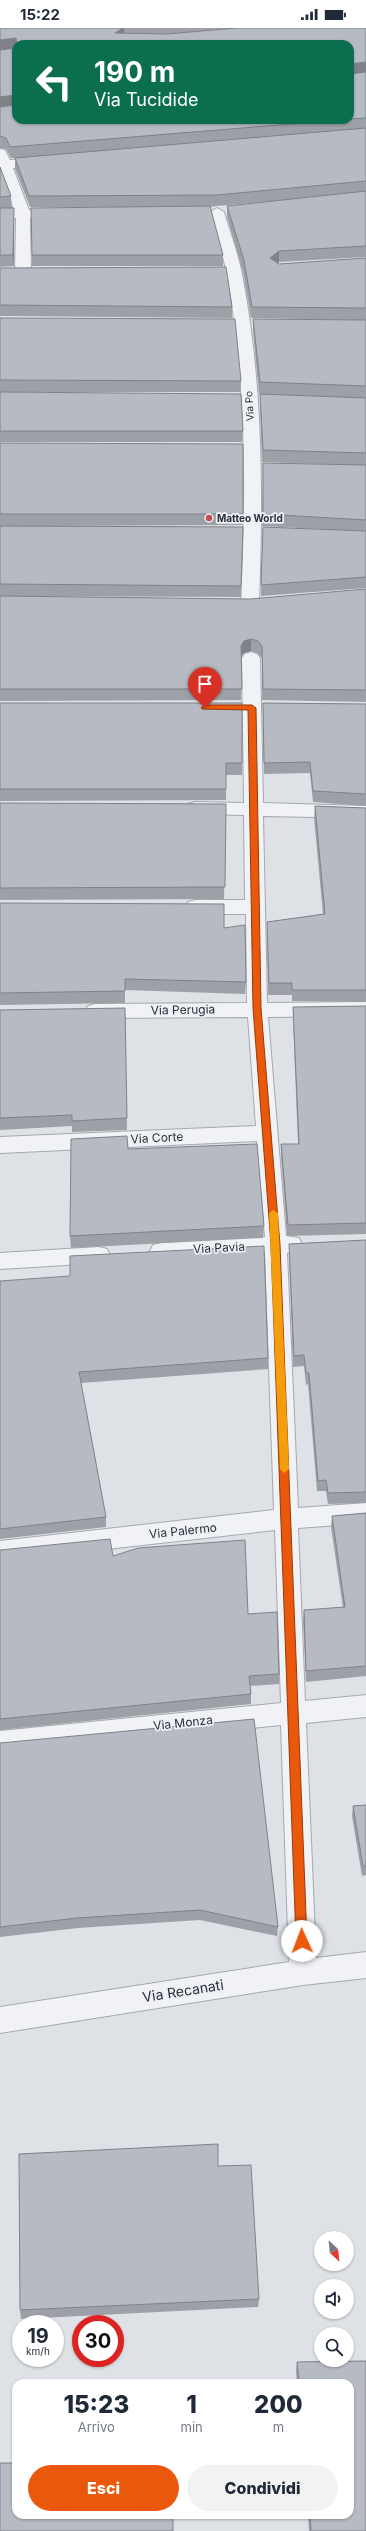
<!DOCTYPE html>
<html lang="it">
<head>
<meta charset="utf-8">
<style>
  :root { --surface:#fff; --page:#f2f2f3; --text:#1f2937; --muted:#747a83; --accent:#ea580c }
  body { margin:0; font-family:Inter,sans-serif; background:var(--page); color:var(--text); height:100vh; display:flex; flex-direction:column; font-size:15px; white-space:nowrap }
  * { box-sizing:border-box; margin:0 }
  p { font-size:13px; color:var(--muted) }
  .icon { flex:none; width:22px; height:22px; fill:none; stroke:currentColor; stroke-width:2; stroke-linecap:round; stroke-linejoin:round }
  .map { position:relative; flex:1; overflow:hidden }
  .drawer { position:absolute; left:12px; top:2351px; width:342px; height:140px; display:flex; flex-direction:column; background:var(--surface); border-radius:12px; box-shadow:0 1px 3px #0004 }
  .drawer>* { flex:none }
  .guide { position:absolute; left:12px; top:12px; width:342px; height:84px; border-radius:12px; box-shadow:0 1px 3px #0004; background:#0b6e4f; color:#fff; overflow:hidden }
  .needle { width:26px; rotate:153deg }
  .fabs { position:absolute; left:314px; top:2203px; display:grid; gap:8px }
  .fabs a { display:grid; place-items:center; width:40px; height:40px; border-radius:50%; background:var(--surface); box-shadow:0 1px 3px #0004; font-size:20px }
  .speed { position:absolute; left:12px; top:2287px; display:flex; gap:8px; font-size:20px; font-weight:700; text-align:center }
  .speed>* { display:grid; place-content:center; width:52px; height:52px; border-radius:50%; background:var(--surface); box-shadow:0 1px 3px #0004; line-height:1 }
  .speed small { font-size:10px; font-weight:400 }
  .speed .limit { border:6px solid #d22; background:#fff; color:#111 }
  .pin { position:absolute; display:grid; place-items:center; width:34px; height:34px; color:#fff; margin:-41px -17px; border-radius:50% 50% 50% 0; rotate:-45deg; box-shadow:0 0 4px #0007 }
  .pin .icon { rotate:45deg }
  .me { position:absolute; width:44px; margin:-22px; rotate:358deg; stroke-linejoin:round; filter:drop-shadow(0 0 3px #0008) }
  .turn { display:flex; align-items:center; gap:14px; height:84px; padding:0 16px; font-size:18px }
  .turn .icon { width:52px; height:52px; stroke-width:2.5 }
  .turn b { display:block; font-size:28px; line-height:34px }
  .eta { display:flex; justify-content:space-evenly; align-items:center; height:68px; text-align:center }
  .eta b { font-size:24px; font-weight:800; line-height:28px }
  .primary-button { display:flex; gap:8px; margin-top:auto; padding:8px 16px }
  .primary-button a { flex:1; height:46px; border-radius:24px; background:var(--accent); color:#fff; font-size:16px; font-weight:800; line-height:46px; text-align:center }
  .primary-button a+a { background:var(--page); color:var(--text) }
  .status { display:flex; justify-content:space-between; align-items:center; height:28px; padding:0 20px; background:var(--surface); direction:ltr }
  .status svg { height:11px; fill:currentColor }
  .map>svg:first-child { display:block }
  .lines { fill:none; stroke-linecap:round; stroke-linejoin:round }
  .minor-casing { stroke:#a4a8af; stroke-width:2 }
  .minor { fill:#f1f2f5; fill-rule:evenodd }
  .wall { fill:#9da0a7; fill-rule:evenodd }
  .shaded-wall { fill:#7f8288 }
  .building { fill:#b6bac2; stroke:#7f8288 }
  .route { fill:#ea580c; stroke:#983908 }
  .slow { fill:#f59e0b }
  .poi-dot { fill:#bf5057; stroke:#eef0f4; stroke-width:1.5 }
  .labels { text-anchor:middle; stroke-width:3.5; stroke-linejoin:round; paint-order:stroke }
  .far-street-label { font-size:10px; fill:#292e3b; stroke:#eef0f4 }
  .far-poi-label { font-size:10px; font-weight:bold; fill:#292e3b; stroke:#eef0f4; text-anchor:start }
  .street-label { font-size:12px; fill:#292e3b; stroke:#eef0f4 }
  .near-street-label { font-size:14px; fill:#292e3b; stroke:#eef0f4 }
</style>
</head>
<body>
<div class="status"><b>15:22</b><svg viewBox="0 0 49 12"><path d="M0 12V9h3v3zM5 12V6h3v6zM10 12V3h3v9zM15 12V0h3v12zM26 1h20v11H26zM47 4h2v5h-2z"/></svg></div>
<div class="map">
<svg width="366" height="2503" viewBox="0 0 366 2503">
  <rect width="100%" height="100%" fill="#dee1e6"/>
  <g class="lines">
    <g class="minor-casing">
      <g id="minor">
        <polygon points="0,121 5,122 10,132 49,131 51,134 49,137 13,140 29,182 61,182 68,186 61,190 30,190 31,245 23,250 15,245 16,190 0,190 0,182 14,182 0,144"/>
        <path d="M217,180l7,4c6,21 14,41 18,62 21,109 21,219 17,330l-3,4h-12l-3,-4c5,-111 6,-221 -14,-330 -4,-21 -12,-41 -17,-62z"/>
        <polygon points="251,624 257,626 260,630 263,775 366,778 366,790 263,788 267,975 366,974 366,988 268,989 286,1208 299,1210 302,1216 299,1222 287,1225 298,1480 366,1475 366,1495 298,1500 305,1673 366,1667 366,1689 306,1695 316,1930 366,1924 366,1950 303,1957 0,2005 0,1979 289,1934 281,1697 0,1725 0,1703 281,1675 275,1502 0,1533 0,1513 274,1482 265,1226 161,1231 153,1229 150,1223 153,1217 161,1215 265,1209 257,1113 0,1125 0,1109 256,1098 248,989 95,990 88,988 85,983 88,978 95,976 247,975 246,886 195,886 188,884 185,879 188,874 195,872 245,872 244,787 195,786 188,784 186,780 188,776 195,774 244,775 242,630 245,626"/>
        <polygon points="99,1219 107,1221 110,1227 107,1233 99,1235 0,1241 0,1225"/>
      </g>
    </g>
    <use href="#minor" class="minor"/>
  </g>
  <g class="wall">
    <path d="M0,0h366v229l-87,5 -1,1 1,1 87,-6v444l-104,-2v-42l-5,-5 -6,-2 -7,2 -3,4v43l-241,1v-105l250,3 116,-10v-1l-105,8 2,-69 79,3 -80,-4 1,-63 90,2 -91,-3 -2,-56v-12l78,3 -79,-3 -6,-63v-12l102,1 -104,-2 -8,-46 -16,-55v-11l47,-5 -57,5 -7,1 13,48v11h-191v-11l153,-48h-155l-15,-38v-11h-4l-5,-9 -6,-1v4zM350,16v76h-334z"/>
    <polygon points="0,139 11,168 12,180 9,180 14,192 14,238 0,239"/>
    <polygon points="0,240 232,279 232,290 0,288"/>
    <polygon points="0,290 241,353 240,364 0,364"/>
    <polygon points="0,364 243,403 242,414 0,414"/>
    <polygon points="0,415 243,486 242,497 43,498 243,499 241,569 0,568"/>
    <polygon points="0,675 242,735 242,747 226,747 226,772 0,773"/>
    <polygon points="263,675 366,676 366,778 313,774 310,745 264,746 263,687"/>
    <polygon points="0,775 226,776 224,871 0,872"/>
    <polygon points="315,778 366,780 366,974 292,973 292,967 268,967 267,905 267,894 323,886 314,790"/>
    <polygon points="0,875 224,900 246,954 245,966 125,962 125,975 0,977"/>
    <polygon points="366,978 366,1206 287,1208 281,1128 281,1116 298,1116 293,990 293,979"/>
    <polygon points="125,980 127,1102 72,1104 72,1098 0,1102 0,982"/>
    <polygon points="128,1121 264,1198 263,1210 71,1220 70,1208"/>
    <polygon points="366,1212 366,1475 328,1476 326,1463 317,1463 308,1356 306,1357 304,1338 293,1339 289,1227 289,1216"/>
    <polygon points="0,1253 268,1330 268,1341 81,1355 106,1489 106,1499 0,1511"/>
    <polygon points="366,1485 366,1648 306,1654 303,1593 304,1582 343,1580 331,1499 332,1488"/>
    <polygon points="0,1522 113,1528 248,1586 279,1646 279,1656 250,1658 251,1666 251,1676 0,1702"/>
    <polygon points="0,1715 278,1899 277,1908 200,1892 78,1900 0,1909"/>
    <polygon points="366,1777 366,1847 362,1848 352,1788 353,1778"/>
    <polygon points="218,2138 259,2271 258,2279 21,2291 20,2282"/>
    <polygon points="366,2333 366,2503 309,2503 308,2487 350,2487 350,2355 297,2355 296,2343 297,2334"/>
  </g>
  <g class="shaded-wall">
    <polygon points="123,0 124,0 124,11 115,5"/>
    <polygon points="16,10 17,16 16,16 16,21 0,23 0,12"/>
    <polygon points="366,34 366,45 350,47 350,36"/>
    <polygon points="16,67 16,78 0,80 0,69"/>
    <polygon points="14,180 14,238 13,227"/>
    <polygon points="279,223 279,234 270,242 270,230"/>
    <polygon points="251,611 251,623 244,625 240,630 241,618 244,613"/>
  </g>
  <g class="building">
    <polygon points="0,0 123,0 115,5 167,6 236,0 366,0 366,34 350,36 350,16 17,16 16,10 0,12"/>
    <polygon points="16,20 16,67 0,69 0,22"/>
    <polygon points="366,44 366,90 350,91 350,46"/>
    <polygon points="16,77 16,92 340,92 10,119 6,110 0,108 0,79"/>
    <polygon points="366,100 366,153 217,167 29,168 15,130"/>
    <polygon points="0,139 11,168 0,169"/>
    <polygon points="366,163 366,218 279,223 270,230 279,236 366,230 366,280 252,279 244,232 227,178"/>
    <polygon points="210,178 223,227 32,227 31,180"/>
    <polygon points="0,180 14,180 13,227 0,227"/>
    <polygon points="226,239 232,279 0,277 0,240"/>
    <polygon points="0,290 235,291 241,353 0,352"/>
    <polygon points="253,291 366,292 366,358 260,354"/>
    <polygon points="0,364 241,366 243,403 0,403"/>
    <polygon points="260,366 366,370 366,425 263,422"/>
    <polygon points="0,415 243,416 243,486 0,486"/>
    <polygon points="263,435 366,437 366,492 263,486"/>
    <polygon points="0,498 243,499 241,558 0,556"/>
    <polygon points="263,499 366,503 366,549 261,557"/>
    <polygon points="366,561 366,662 263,661 262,618 258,613 251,611 244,613 241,618 242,661 0,661 0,568 250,571"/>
    <polygon points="0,675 242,675 242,735 226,735 226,761 0,761"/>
    <polygon points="263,675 366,676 366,766 313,763 310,734 264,735"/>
    <polygon points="0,775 226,776 225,859 0,860"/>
    <polygon points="315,778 366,780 366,962 292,962 292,955 269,955 267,894 325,886"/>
    <polygon points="0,875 224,876 224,900 245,897 246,954 125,951 125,963 0,965"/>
    <polygon points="366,978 366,1195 288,1197 281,1116 299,1116 293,979"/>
    <polygon points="125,980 127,1090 72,1093 72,1087 0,1090 0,982"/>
    <polygon points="127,1108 128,1121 257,1116 264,1198 70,1208 71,1111"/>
    <polygon points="366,1212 366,1464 328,1465 326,1452 318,1453 309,1345 306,1345 304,1327 294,1328 289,1216"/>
    <polygon points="264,1218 268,1330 79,1344 106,1489 0,1501 0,1253 70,1248 70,1228"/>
    <polygon points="366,1485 366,1638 306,1643 304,1582 345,1579 332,1488"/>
    <polygon points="110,1511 113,1528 138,1520 245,1512 248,1586 277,1584 279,1646 249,1648 251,1666 0,1691 0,1522"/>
    <polygon points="254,1691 278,1899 200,1882 77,1890 0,1899 0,1715"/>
    <polygon points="366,1777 366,1838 363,1838 353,1778"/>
    <polygon points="218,2116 218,2138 251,2137 259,2271 20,2282 19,2126"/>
    <polygon points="366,2333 366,2503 311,2503 310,2487 350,2487 350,2355 299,2355 297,2334"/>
    <polygon points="0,2435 16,2435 16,2487 173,2487 173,2503 0,2503"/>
  </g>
  <polygon class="route" points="205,677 252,677 256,680 261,980 280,1217 307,1913 302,1919 296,1913 271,1217 253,980 248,682 202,681 201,680"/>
  <polygon class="slow" points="273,1182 278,1185 289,1441 284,1445 280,1441 269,1185"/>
  <circle class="poi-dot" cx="209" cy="490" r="4"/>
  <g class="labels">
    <g class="far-street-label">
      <text transform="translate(249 378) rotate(-93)" y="4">Via Po</text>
    </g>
    <g class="far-poi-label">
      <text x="217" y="494">Matteo World</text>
    </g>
    <g class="street-label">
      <text transform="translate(183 982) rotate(-1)" y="4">Via Perugia</text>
      <text transform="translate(157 1110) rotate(-3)" y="4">Via Corte</text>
      <text transform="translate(219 1220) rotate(-3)" y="4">Via Pavia</text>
      <text transform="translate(183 1503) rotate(-6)" y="4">Via Palermo</text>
      <text transform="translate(183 1695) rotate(-6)" y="4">Via Monza</text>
    </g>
    <g class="near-street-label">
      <text transform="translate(183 1963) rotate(-9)" y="5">Via Recanati</text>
    </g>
  </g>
</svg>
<div class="fabs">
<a><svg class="needle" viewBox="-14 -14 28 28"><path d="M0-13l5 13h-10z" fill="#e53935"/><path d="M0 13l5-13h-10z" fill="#747a83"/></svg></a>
<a><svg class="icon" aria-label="sound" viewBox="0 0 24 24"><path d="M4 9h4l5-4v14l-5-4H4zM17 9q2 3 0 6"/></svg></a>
<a><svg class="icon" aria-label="search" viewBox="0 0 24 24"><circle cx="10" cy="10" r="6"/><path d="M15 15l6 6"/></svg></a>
</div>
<div class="speed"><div>19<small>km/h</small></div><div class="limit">30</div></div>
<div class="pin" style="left:205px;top:680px;background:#d93025"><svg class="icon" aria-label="arrive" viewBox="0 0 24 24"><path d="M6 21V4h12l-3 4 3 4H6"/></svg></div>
<svg class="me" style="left:302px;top:1913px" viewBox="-20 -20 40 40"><circle r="19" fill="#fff"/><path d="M0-13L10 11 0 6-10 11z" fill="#ea580c"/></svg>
<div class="guide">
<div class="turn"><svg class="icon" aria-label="left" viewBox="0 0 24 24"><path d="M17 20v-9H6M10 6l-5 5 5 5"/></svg><div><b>190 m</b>Via Tucidide</div></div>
</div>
<section class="drawer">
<div class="eta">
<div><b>15:23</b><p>Arrivo</p></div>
<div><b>1</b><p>min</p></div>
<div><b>200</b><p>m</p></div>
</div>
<div class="primary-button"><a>Esci</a><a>Condividi</a></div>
</section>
</div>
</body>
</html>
